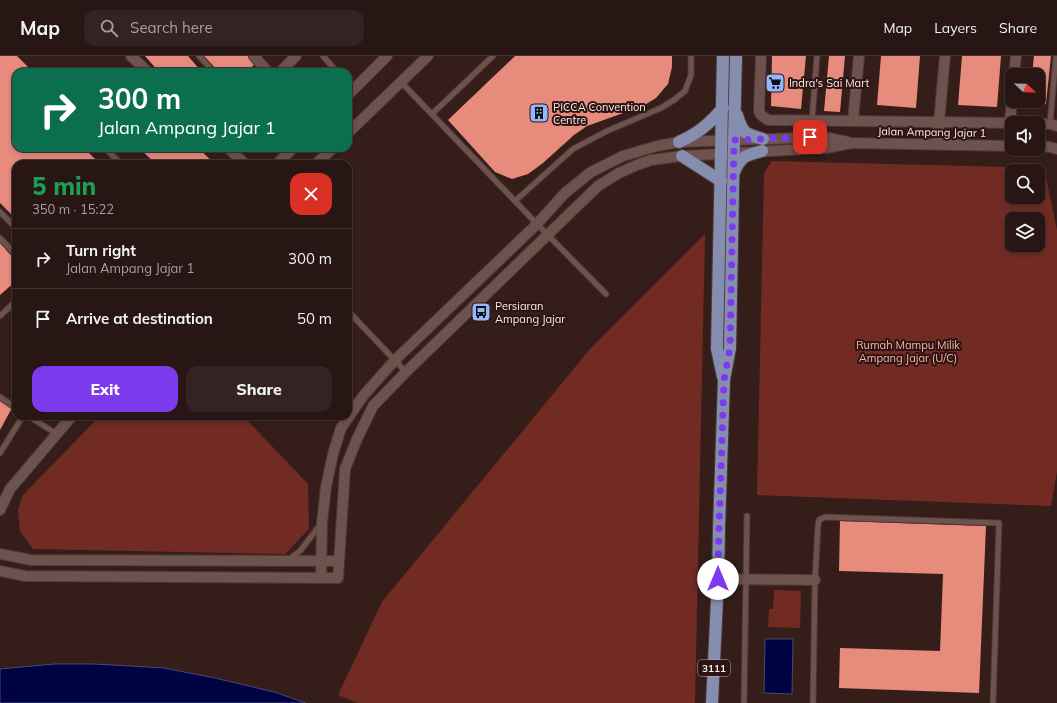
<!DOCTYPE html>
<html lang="en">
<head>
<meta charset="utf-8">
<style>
  :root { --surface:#281614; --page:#342322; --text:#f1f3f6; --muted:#a59fa0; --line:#443534; --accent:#7c3aed }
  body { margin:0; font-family:Mulish,sans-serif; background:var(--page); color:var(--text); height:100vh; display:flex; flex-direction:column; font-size:15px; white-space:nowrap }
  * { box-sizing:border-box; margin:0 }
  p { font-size:13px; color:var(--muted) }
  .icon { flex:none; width:22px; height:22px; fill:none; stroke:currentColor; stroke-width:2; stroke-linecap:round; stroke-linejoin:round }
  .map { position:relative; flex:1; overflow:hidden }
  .details { position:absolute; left:12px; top:104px; width:340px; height:260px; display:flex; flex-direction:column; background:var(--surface); border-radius:12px; box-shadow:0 2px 6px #0003,0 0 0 1px var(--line) }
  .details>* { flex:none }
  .top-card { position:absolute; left:12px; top:12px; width:340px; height:84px; border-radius:12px; box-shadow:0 2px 6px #0003,0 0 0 1px var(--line); background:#0b6e4f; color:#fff; overflow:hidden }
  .needle { width:26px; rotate:112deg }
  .fabs { position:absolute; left:1005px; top:12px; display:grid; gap:8px }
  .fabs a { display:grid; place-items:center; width:40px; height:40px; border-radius:8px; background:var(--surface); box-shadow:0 2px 6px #0003,0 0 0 1px var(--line); font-size:20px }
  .pin { position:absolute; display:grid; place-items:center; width:34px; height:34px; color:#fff; margin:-17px; border-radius:8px; box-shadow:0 2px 6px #0006 }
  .me { position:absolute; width:44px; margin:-22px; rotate:0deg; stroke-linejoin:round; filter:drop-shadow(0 0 3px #0008) }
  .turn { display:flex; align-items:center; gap:14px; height:84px; padding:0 20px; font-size:18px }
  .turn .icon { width:52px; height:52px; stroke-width:2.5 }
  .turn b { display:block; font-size:28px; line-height:34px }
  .round { display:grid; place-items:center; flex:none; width:42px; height:42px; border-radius:12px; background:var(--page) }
  .overview { display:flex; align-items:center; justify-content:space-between; height:68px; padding:0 20px }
  h1 { font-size:24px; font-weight:800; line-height:30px; color:#1e9e55 }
  .cta { display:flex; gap:8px; margin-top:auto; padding:8px 20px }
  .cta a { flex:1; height:46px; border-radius:12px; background:var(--accent); color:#fff; font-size:16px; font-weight:800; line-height:46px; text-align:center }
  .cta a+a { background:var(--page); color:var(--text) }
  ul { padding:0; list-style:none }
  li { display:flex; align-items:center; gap:12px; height:60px; padding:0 20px; border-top:1px solid var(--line) }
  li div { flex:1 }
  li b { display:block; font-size:15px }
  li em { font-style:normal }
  header { display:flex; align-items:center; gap:24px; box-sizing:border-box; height:56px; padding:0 20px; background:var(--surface); border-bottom:1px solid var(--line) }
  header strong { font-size:19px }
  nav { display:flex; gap:22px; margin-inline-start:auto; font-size:14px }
  .search { width:280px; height:36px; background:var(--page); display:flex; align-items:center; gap:10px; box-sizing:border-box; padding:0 14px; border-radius:12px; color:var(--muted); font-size:15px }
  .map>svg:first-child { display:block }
  .green { fill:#712b23; fill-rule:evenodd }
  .water { fill:#000342; stroke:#4b4874 }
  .building { fill:#e78b7d }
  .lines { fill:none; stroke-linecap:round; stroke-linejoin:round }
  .lane-casing { stroke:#4d3937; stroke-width:7 }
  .street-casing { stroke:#4d3937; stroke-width:12 }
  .primary-casing { stroke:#4d3937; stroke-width:14 }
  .lane { stroke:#6e524e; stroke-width:5 }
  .street { stroke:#6e524e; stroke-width:10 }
  .primary { stroke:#868eb0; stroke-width:12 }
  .route { stroke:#7c3aed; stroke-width:7; stroke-dasharray:0 12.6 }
  .labels { text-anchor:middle; stroke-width:4; stroke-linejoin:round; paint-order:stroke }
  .shield { fill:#2b1411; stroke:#bdaaa7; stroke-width:1 }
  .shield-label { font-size:10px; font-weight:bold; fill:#fbeae7 }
  .poi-label { font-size:11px; fill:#fbeae7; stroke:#2b1411; text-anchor:start }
  .street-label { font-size:11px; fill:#fbeae7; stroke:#2b1411 }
  .park-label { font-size:11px; fill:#fcb3a8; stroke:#2b1411 }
</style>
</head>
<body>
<header>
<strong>Map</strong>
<div class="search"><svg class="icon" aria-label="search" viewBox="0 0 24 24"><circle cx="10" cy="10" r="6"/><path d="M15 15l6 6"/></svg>Search here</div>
<nav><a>Map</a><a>Layers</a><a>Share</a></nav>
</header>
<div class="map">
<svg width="1057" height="647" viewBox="0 0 1057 647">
  <rect width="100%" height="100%" fill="#351e1a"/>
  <g class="green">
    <path d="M772,105l272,7 13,62v241l-6,35 -294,-11 7,-322zM1012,115h26v26h-26zM1012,163h26v26h-26z"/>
    <polygon points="705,178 695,647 358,647 338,639 382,546 590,293"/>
    <polygon points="100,360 243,360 308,428 309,473 285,498 33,493 20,475 18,455 22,440"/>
    <polygon points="774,534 801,535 800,572 768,571 769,553 773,553"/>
  </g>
  <g class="water">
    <polygon points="765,583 793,583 792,638 764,637"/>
    <polygon points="55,608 94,608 164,612 215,622 274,636 306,647 0,647 0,613"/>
  </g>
  <g class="building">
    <polygon points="0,0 17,0 33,16 16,16 16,92 84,92 100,108 16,108 16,163 0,147"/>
    <polygon points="145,0 188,0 202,16 159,16"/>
    <polygon points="204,0 248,0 255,8 246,16 219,16"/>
    <polygon points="515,0 672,0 672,11 668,28 656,42 643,50 587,70 574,79 543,107 528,118 512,123 495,116 448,64"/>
    <polygon points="772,0 806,0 801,53 771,50"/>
    <polygon points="829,0 845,0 840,56 824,55"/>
    <polygon points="881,0 920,0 916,52 877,49"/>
    <polygon points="962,0 1001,0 997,51 958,49"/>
    <polygon points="1034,0 1051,0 1046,48 1029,46 1029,45 1038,45 1038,19 1032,19"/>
    <polygon points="104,11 109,16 99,16"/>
    <polygon points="139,92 198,92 215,108 156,108"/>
    <polygon points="0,187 16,205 16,225 0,239"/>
    <polygon points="0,345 12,352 0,374"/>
    <polygon points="840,465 986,470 979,637 839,632 840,592 940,595 943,518 839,515"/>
  </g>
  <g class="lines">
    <g class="lane-casing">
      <g id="lane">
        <polyline points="199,0 214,16"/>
        <polyline points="323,0 337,16"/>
        <polyline points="401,26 537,168 606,238"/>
        <polyline points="432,58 493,0"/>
        <polyline points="812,64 817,0"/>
        <polyline points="1050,68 1056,0"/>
        <polyline points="105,92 121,108"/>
        <polyline points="515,145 573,93 607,75 661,52 674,44 685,35 691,19 691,0"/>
        <polyline points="0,156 16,172"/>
        <polyline points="0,182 16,199"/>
        <polyline points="348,255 406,316"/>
        <polyline points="0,260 16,245"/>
        <polyline points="0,341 16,352"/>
        <polyline points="28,360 57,378"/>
        <polyline points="0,397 23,360"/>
        <polyline points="288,504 300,495 320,469"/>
        <polyline points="744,647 747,460"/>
        <polyline points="813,647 815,524 818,470 819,464 825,461 999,467 993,647"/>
      </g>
    </g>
    <g class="street-casing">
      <g id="street">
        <polyline points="131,0 148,16"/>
        <polyline points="254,0 268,16"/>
        <polyline points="761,0 759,55 761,59 768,64 1016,67"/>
        <polyline points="280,16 296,0"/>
        <polyline points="1014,19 1016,0"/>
        <polyline points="348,39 387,0"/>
        <polyline points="853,65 859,0"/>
        <polyline points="1010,67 1012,43"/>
        <polyline points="1038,68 1050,68 1057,70"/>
        <polyline points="348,77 428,0"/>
        <polyline points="937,88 945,0"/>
        <polyline points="1038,90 1050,91 1057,93"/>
        <polyline points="228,92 245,108"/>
        <polyline points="277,108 293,92"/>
        <polyline points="316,108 333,92"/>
        <polyline points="0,454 10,433 72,360"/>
        <polyline points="0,498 31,504 338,505"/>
        <polyline points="0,515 25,520 338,522 345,413 357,383 373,350 406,316 598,130 619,117 637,109 651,104 682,100 826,92 852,87 1012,90"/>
        <polyline points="321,522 322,467 326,431 333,398 341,372 363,340 395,304 537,168 565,137 591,116 623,100 657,90 679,86 825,81 848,86"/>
        <polyline points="718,523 815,524"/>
      </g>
    </g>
    <g class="primary-casing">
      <g id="primary">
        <path d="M737,59c6,19 8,19 26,24"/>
        <path d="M679,86c20,-9 30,-18 44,-34"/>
        <polyline points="682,100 721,125"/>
        <path d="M734,116c7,-16 12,-17 28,-21"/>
        <polyline points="723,321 717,293 723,0"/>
        <polyline points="712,647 718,523 719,472 724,324 730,292 734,84 736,0"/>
      </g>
    </g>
    <use href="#lane" class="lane"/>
    <use href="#street" class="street"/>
    <use href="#primary" class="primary"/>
  </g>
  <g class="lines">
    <polyline class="route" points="718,523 719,472 724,324 730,292 734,84 810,81"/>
  </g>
  <defs>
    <g id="supermarket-square" transform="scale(1)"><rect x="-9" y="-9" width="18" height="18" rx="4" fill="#93b7fd" stroke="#2b1411"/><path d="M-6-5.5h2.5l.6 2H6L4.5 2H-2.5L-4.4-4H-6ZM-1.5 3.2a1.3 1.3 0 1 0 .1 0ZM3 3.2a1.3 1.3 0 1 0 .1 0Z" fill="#111"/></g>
    <g id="building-square" transform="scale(1)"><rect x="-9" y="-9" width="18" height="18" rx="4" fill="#93b7fd" stroke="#2b1411"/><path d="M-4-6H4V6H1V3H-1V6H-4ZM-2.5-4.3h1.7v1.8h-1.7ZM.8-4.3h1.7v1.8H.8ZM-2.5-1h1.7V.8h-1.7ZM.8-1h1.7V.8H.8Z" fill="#111"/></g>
    <g id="bus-square" transform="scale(1)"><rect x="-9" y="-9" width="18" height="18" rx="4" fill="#93b7fd" stroke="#2b1411"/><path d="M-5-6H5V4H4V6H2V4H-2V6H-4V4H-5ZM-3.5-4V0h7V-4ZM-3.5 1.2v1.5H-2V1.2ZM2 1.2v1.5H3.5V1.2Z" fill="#111"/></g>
  </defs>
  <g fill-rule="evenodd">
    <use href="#supermarket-square" x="775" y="27"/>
    <use href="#building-square" x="539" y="57"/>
    <use href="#bus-square" x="481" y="256"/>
  </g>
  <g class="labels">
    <rect class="shield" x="698" y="604" width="32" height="16" rx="3"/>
    <g class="shield-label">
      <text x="714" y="616">3111</text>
    </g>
    <g class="poi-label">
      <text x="789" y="31">Indra's Sai Mart</text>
      <text x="553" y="55">PICCA Convention<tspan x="553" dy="13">Centre</tspan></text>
      <text x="495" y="254">Persiaran<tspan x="495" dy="13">Ampang Jajar</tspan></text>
    </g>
    <g class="street-label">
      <text transform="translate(932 76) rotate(1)" y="4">Jalan Ampang Jajar 1</text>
    </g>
    <g class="park-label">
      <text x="908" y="293">Rumah Mampu Milik<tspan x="908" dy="13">Ampang Jajar (U/C)</tspan></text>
    </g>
  </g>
</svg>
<div class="fabs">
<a><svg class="needle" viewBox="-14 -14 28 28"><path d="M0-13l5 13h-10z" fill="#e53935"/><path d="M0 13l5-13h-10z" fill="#a59fa0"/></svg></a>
<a><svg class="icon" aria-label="sound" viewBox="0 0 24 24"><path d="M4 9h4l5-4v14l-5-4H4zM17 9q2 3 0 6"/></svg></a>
<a><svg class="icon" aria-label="search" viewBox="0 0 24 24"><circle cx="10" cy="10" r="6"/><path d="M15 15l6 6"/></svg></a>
<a><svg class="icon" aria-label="layers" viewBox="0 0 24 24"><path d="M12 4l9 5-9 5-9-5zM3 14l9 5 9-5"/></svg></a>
</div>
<div class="pin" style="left:810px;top:81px;background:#d93025"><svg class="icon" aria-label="arrive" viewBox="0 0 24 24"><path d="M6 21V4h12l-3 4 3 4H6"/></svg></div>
<svg class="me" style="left:718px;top:523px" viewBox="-20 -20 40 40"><circle r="19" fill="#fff"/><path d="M0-13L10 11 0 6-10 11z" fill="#7c3aed"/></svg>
<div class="top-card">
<div class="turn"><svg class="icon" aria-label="right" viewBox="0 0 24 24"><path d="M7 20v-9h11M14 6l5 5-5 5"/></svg><div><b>300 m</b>Jalan Ampang Jajar 1</div></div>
</div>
<section class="details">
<div class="overview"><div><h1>5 min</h1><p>350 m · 15:22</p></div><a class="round" style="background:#d93025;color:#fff"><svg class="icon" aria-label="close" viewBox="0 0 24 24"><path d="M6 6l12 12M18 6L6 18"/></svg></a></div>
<ul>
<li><svg class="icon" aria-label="right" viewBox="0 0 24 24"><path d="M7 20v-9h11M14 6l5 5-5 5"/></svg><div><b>Turn right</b><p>Jalan Ampang Jajar 1</p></div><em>300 m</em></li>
<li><svg class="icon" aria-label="arrive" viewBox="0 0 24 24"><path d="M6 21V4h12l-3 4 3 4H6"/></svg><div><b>Arrive at destination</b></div><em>50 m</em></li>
</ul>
<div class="cta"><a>Exit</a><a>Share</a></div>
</section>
</div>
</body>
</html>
